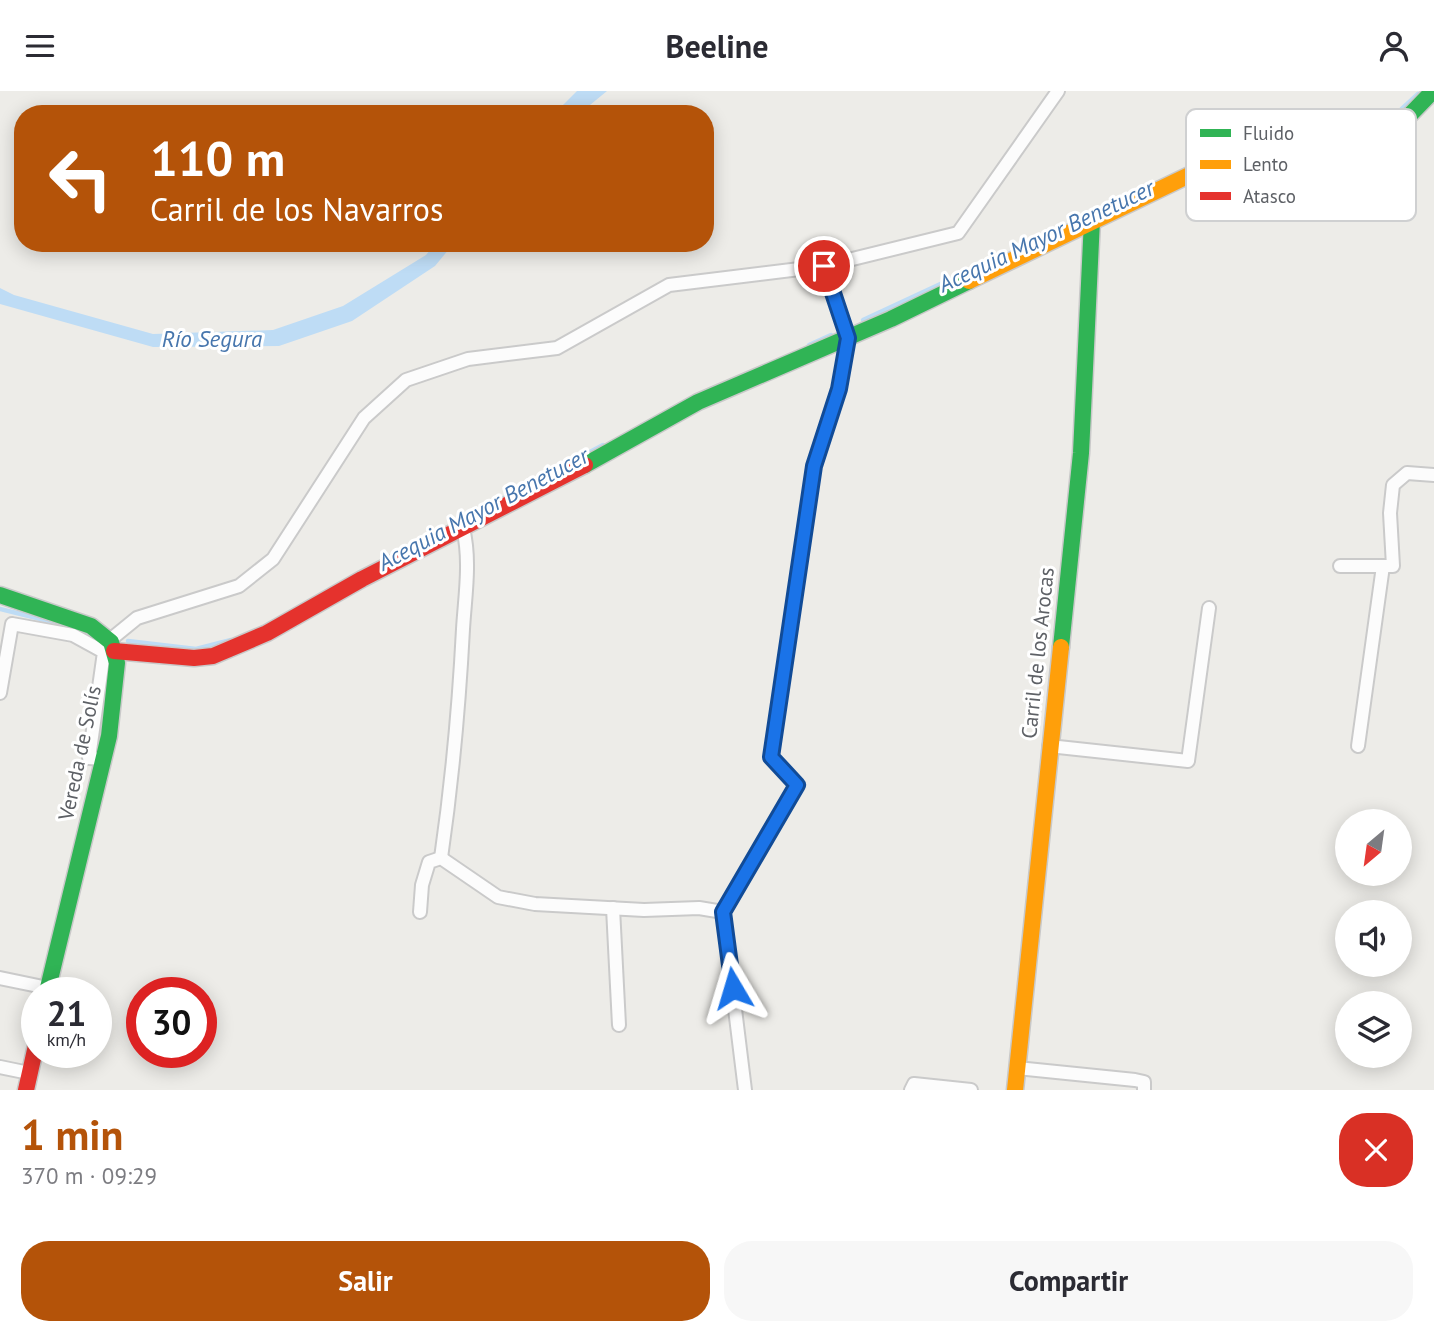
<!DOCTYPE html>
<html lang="es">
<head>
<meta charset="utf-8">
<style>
  :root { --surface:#fff; --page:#f7f7f7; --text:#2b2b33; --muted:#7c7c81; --accent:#b45309 }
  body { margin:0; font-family:"PT Sans",sans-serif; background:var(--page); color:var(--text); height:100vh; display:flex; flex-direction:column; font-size:26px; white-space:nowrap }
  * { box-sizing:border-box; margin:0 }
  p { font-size:23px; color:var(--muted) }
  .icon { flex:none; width:38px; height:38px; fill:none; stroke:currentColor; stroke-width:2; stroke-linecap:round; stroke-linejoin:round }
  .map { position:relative; height:999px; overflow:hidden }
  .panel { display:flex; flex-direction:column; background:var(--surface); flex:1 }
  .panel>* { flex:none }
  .hud { position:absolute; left:14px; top:14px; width:700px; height:147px; border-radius:28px; box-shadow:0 4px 18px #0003; background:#b45309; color:#fff; overflow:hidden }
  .needle { width:46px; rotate:209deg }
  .fabs { position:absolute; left:1335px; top:718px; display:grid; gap:14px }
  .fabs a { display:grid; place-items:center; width:77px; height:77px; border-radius:50%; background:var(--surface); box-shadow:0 4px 18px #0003; font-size:35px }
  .speed { position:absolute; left:21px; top:886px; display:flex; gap:14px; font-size:35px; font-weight:700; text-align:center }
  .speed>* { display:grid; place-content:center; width:91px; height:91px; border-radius:50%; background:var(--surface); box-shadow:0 4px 18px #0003; line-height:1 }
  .speed small { font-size:18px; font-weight:400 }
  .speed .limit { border:10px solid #d22; background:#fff; color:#111 }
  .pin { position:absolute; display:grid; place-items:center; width:60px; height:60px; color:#fff; margin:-30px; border:4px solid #fff; border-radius:50%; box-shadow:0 2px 7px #0007 }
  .me { position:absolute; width:77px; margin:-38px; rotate:353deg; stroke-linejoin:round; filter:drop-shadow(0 0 5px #0008) }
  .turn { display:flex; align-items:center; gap:24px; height:147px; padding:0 21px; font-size:32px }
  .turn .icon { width:91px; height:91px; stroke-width:2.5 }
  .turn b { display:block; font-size:49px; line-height:60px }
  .round { display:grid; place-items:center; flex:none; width:74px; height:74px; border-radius:28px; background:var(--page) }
  .headline { display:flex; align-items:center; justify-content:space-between; height:119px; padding:0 21px }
  h1 { font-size:42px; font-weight:700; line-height:52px; color:var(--accent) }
  .cta { display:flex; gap:14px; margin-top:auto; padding:14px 21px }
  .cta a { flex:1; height:80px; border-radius:28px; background:var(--accent); color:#fff; font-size:28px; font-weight:700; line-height:80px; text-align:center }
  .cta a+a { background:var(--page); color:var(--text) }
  header { display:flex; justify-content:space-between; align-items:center; height:91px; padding:0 21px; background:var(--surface); font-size:32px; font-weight:700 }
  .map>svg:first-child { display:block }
  .water { fill:#bedcf5 }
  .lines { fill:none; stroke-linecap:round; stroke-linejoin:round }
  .stream { stroke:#bedcf5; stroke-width:4.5 }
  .street-casing { stroke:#cacaca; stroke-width:16 }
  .fast-casing { stroke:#c9c9c9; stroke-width:19 }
  .slow-casing { stroke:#c9c9c9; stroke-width:19 }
  .jam-casing { stroke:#c9c9c9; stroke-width:19 }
  .street { stroke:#fcfcfc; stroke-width:12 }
  .fast { stroke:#30b455; stroke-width:16 }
  .slow { stroke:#ff9f0a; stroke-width:16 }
  .jam { stroke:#e5322d; stroke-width:16 }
  .route-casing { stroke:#114b97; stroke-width:18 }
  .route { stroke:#1a73e8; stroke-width:12 }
  .labels { text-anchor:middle; stroke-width:6; stroke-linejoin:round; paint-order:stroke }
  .street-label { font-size:21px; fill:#5e6166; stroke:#fff }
  .water-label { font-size:23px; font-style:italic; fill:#4776ad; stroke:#fff }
  .key { fill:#fff; stroke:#cfd0d1; stroke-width:2 }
  .key-label { font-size:19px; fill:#5e6166 }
</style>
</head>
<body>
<header><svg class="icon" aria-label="menu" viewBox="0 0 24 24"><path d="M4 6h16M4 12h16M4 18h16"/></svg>Beeline<svg class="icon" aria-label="person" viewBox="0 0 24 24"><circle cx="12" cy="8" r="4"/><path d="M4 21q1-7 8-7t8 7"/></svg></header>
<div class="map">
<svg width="1434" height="999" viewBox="0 0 1434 999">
  <rect width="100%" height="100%" fill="#edece8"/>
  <g class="water">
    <polygon points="577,0 607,0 579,23 554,23"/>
    <polygon points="436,152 454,152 435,175 352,230 279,255 153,256 0,213 0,197 14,204 153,243 273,239 343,215 426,164"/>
  </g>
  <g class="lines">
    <g class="stream">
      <polyline points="1338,30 1392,27 1418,3"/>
      <polyline points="863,229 992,169"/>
      <polyline points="809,254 831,244"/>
      <polyline points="487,416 603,354"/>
      <polyline points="0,518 69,535"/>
      <polyline points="128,550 196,558 231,549"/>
    </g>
    <g class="street-casing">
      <g id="street">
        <polyline points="1340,475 1393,475 1390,422 1393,394 1407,382 1434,384"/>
        <polyline points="110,549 137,527 239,495 273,468 364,327 406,289 468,268 557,257 669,194 824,175 958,142 1058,0"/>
        <polyline points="0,602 12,533 73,544 104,561 89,667 103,668"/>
        <polyline points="1049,655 1188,670 1209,517"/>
        <polyline points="1358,655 1383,475"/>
        <path d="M441,767c11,-76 18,-152 22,-229 2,-33 8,-68 0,-101"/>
        <polyline points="613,817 619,934"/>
        <polyline points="420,821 422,794 429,771 441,767 498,806 535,813 644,819 699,817 723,821"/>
        <polyline points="0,887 48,897"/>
        <polyline points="0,976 29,982"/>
        <polyline points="1017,977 1135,989 1144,991 1144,999"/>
        <polyline points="745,999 723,821 797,694 771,666 814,375 839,298 848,247 824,175"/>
        <polyline points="911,999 914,993 971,999"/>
      </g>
    </g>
    <g class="fast-casing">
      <g id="fast">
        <polyline points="1231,64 1306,33 1377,44 1405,29 1433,0"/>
        <polyline points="585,374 698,311 891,228 969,190"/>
        <polyline points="0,504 91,535 111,551 117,572 109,645 47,901"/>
        <polyline points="1061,556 1081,362 1092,129"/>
      </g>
    </g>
    <g class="slow-casing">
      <g id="slow">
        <polyline points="969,190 1231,64"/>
        <polyline points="1015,999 1061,556"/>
      </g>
    </g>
    <g class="jam-casing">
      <g id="jam">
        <polyline points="114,560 194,567 213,565 267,542 362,488 585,374"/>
        <polyline points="26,999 37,950"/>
      </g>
    </g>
    <use href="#street" class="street"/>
    <use href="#fast" class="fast"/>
    <use href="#slow" class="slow"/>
    <use href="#jam" class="jam"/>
  </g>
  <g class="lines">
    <g class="route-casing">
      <polyline id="route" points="733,897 723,821 797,694 771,666 814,375 839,298 848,247 824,175"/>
    </g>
    <use href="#route" class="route"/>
  </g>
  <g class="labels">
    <g class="street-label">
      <text transform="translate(1038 562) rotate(-84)" y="7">Carril de los Arocas</text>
      <text transform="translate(80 662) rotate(-78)" y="7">Vereda de Solís</text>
    </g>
    <g class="water-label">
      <text transform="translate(1046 145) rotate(-25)" y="8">Acequia Mayor Benetucer</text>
      <text x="212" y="256">Río Segura</text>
      <text transform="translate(483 418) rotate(-28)" y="8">Acequia Mayor Benetucer</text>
    </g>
  </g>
  <rect x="1186" y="18" width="230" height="112" rx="10" class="key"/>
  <rect x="1200" y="38" width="31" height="8" fill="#30b455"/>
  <rect x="1200" y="69" width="31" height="9" fill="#ff9f0a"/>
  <rect x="1200" y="101" width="31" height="8" fill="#e5322d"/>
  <g class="key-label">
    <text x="1243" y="49">Fluido</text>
    <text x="1243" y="80">Lento</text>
    <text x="1243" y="112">Atasco</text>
  </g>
</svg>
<div class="fabs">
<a><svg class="needle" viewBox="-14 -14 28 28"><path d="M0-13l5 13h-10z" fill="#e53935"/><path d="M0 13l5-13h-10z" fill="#7c7c81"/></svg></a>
<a><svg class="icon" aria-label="sound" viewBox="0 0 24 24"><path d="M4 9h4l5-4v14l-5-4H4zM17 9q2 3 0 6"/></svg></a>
<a><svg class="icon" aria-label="layers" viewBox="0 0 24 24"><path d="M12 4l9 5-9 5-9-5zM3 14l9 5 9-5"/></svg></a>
</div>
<div class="speed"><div>21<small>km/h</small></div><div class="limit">30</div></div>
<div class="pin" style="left:824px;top:175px;background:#d93025"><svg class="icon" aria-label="arrive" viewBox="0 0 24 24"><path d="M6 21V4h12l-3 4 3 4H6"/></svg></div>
<svg class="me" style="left:733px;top:897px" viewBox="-20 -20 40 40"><path d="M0-17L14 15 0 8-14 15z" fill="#1a73e8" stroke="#fff" stroke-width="4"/></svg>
<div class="hud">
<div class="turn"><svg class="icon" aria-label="left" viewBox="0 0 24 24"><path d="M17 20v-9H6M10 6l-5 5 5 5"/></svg><div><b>110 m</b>Carril de los Navarros</div></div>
</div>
</div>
<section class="panel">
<div class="headline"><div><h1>1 min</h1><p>370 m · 09:29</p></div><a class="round" style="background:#d93025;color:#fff"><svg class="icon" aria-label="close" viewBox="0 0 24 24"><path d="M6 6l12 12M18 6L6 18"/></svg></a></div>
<div class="cta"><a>Salir</a><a>Compartir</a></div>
</section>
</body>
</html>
